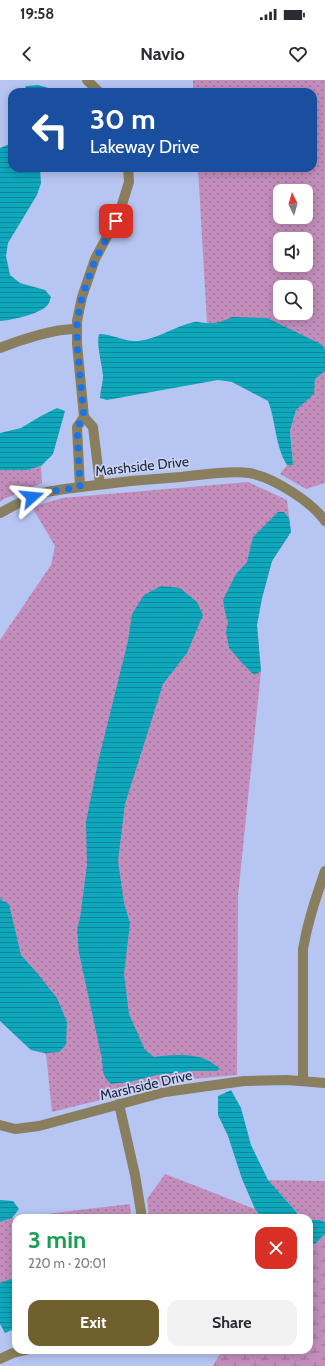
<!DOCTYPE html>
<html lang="en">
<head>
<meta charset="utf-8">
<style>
  :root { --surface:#fff; --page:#f2f2f3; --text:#2b2b33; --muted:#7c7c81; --accent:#70602e }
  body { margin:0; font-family:Cabin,sans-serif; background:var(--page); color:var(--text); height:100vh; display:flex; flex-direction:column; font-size:15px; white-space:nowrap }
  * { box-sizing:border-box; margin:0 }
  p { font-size:13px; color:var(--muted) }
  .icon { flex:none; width:22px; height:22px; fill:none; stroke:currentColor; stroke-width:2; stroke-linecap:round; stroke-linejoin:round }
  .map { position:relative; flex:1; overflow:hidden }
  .sheet { position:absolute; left:12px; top:1134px; width:301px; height:140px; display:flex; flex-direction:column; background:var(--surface); border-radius:12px; box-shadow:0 2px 10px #0003 }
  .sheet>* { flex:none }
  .banner { position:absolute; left:8px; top:8px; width:309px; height:84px; border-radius:12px; box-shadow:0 2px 10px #0003; background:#1a4fa0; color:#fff; overflow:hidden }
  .needle { width:26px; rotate:355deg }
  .fabs { position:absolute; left:273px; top:104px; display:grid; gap:8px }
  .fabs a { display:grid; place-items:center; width:40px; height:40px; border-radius:8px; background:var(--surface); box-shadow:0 2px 10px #0003; font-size:20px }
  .pin { position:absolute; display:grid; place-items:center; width:34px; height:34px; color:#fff; margin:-17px; border-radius:8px; box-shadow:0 2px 6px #0006 }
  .me { position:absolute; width:44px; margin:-22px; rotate:72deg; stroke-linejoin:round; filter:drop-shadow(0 0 3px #0008) }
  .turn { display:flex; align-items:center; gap:14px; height:84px; padding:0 16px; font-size:18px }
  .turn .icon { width:52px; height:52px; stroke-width:2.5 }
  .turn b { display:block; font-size:28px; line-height:34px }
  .round { display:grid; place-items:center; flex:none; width:42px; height:42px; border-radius:12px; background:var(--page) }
  .overview { display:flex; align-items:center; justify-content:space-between; height:68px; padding:0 16px }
  h1 { font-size:24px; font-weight:700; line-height:30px; color:#1e9e55 }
  .primary-button { display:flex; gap:8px; margin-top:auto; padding:8px 16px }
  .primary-button a { flex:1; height:46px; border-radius:12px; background:var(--accent); color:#fff; font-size:16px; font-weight:700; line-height:46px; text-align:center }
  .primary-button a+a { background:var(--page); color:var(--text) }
  .status { display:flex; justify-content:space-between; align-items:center; height:28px; padding:0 20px; background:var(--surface); direction:ltr }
  .status svg { height:11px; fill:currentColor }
  header { display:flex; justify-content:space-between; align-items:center; height:52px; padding:0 16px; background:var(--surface); font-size:18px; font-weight:700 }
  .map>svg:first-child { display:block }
  .grass { fill:url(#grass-dots); fill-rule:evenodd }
  .wetland { fill:url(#wetland-marsh) }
  .water { fill:url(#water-rules) }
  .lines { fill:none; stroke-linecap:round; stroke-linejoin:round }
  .minor { stroke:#897e5d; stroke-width:10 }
  .route { stroke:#1a73e8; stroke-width:7; stroke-dasharray:0 12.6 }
  .labels { text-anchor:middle; stroke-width:3.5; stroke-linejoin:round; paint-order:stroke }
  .street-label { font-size:14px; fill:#222a47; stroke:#c9d3f1 }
</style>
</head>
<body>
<div class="status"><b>19:58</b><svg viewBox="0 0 49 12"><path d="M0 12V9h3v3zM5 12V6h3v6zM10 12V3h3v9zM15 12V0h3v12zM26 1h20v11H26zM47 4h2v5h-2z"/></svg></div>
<header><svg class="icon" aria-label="back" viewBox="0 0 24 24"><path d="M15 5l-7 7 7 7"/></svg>Navio<svg class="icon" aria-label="heart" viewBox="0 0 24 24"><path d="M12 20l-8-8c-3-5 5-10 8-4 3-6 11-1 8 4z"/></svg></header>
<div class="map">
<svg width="325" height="1286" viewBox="0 0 325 1286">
  <defs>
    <pattern id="grass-dots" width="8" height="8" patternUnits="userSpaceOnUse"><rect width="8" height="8" fill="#c38ebc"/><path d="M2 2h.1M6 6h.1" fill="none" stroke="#9e749b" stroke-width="1.8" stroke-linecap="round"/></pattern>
    <pattern id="wetland-marsh" width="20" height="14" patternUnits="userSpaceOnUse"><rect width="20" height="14" fill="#c38ebc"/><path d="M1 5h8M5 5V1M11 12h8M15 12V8" fill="none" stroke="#9e749b"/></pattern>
    <pattern id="water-rules" width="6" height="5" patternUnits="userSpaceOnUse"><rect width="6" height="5" fill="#0ea7bc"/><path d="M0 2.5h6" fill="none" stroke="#0d889b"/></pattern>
  </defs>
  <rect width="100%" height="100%" fill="#b7c5f2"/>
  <g class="grass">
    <path d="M193,0h132v403l-19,6 -26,-15 7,-9h6l-3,-34 6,-21 -89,-87 -9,-155h115v-76h-120zM280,111h26v26h-26zM280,159h26v26h-26zM280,207h26v26h-26z"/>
    <polygon points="41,386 42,403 4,419 0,422 0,390 27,390"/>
    <polygon points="248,402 287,420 291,452 272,481 262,518 257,545 261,591 238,816 237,995 181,1000 52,1032 46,974 31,970 0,941 0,560 51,485 55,466 32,427 62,418"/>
    <polygon points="165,1094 255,1129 262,1138 149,1138 147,1119"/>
    <path d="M268,1100l57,1v41l-5,-2 -10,1 -1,-3c-12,0 -32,-28 -41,-38z"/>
    <polygon points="130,1124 131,1138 16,1138 16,1199 10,1199 0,1203 0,1142 12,1138"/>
  </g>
  <polygon class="wetland" points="325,1154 325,1286 213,1286 222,1270 309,1270 309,1168 316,1163"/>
  <g class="water">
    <polygon points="38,5 62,12 24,12 26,6"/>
    <path d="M12,63v25h28l1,15 -4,12 -29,48 -2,13 4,19 10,8 25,7 6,7c-1,2 -1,4 -2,6 -6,11 -37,17 -49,18v-173z"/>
    <path d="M232,237l35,1 54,26 4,5v22l-10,8 -1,15 -18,16 -6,21 3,34h-6c-12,-19 -11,-44 -19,-64l-36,-19 -14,-2 -111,20 -7,-2c0,-7 3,-15 3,-22 -1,-12 -7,-32 -4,-42 13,0 26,8 39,7 20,-2 37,-15 56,-19 3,-1 8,1 12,1 9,1 18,-2 26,-6z"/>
    <polygon points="57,328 65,331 53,374 41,386 27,390 0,390 0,353 21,348 41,336"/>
    <polygon points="278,432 284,432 289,438 291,452 272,481 262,518 257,545 261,591 254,595 242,583 229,568 226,552 228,542 225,532 223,520 236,494 247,482 253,457"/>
    <path d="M161,506l19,2 17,14 6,13 -16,38 -24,31 -38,120 -7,57 6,42 6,20 -6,51 5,40 16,36 9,7c16,-2 37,-4 53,3 5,2 9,6 13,9l-3,2h-24l-36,4 -28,7 -18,2c-9,-8 -8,-13 -9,-25l-23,-106 -2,-23 3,-12 7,-53 -1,-43 12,-60 30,-121 4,-27 12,-19z"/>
    <polygon points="0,816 1,820 9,824 21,875 37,893 57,918 67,942 66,965 59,972 46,973 31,970 0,941"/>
    <polygon points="231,1010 241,1028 251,1065 268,1100 298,1134 305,1138 262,1138 255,1129 242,1099 228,1056 218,1035 218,1016"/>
    <polygon points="0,1120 13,1121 19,1129 12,1138 0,1142"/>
    <polygon points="309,1140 320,1140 325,1142 325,1154 316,1163 309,1168"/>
    <polygon points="10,1199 16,1199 16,1248 5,1253 0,1244 0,1203"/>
  </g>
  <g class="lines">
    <g class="minor">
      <polyline points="87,0 99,12"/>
      <path d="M0,268c20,-8 56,-20 77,-19"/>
      <polyline points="100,404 93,347 84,337 77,264 77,241 82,217 95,179 119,134 129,102 128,88"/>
      <polyline points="80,407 77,347 84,337"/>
      <path d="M0,433c15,-8 30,-17 47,-21 14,-3 28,-4 42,-6 30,-4 60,-7 91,-9 21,-2 49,-7 69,-4 24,4 63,29 76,48"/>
      <path d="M303,1000v-131c5,-29 13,-51 22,-78"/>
      <polyline points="119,1024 135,1095 142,1138"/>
      <polyline points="0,1045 15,1049 39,1046 165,1012 244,1001 287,1000 325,1003"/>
      <polyline points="0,1279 13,1273 26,1270"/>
    </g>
  </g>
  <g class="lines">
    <polyline class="route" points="32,417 46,412 80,407 77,347 84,337 77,264 77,241 82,217 95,180 116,141"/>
  </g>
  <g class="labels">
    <g class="street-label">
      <text transform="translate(142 386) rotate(-6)" y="5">Marshside Drive</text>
      <text transform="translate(146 1005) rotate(-13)" y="5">Marshside Drive</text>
    </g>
  </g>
</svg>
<div class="fabs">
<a><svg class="needle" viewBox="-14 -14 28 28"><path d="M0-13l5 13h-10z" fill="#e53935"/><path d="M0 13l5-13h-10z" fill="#7c7c81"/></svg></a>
<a><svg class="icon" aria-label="sound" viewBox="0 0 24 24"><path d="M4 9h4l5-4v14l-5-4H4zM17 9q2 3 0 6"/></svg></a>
<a><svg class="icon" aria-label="search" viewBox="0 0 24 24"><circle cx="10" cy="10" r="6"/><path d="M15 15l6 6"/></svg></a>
</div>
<div class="pin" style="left:116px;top:141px;background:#d93025"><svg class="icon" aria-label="arrive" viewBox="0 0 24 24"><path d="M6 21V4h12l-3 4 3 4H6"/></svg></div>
<svg class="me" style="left:32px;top:417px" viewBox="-20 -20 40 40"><path d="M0-17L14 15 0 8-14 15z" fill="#1a73e8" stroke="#fff" stroke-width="4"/></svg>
<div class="banner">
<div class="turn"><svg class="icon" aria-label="left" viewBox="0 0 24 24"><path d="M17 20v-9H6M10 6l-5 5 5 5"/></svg><div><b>30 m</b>Lakeway Drive</div></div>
</div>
<section class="sheet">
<div class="overview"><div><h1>3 min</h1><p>220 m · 20:01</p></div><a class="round" style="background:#d93025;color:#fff"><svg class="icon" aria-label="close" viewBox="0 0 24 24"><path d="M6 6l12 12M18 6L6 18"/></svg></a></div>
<div class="primary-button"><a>Exit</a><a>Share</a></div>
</section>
</div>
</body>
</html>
